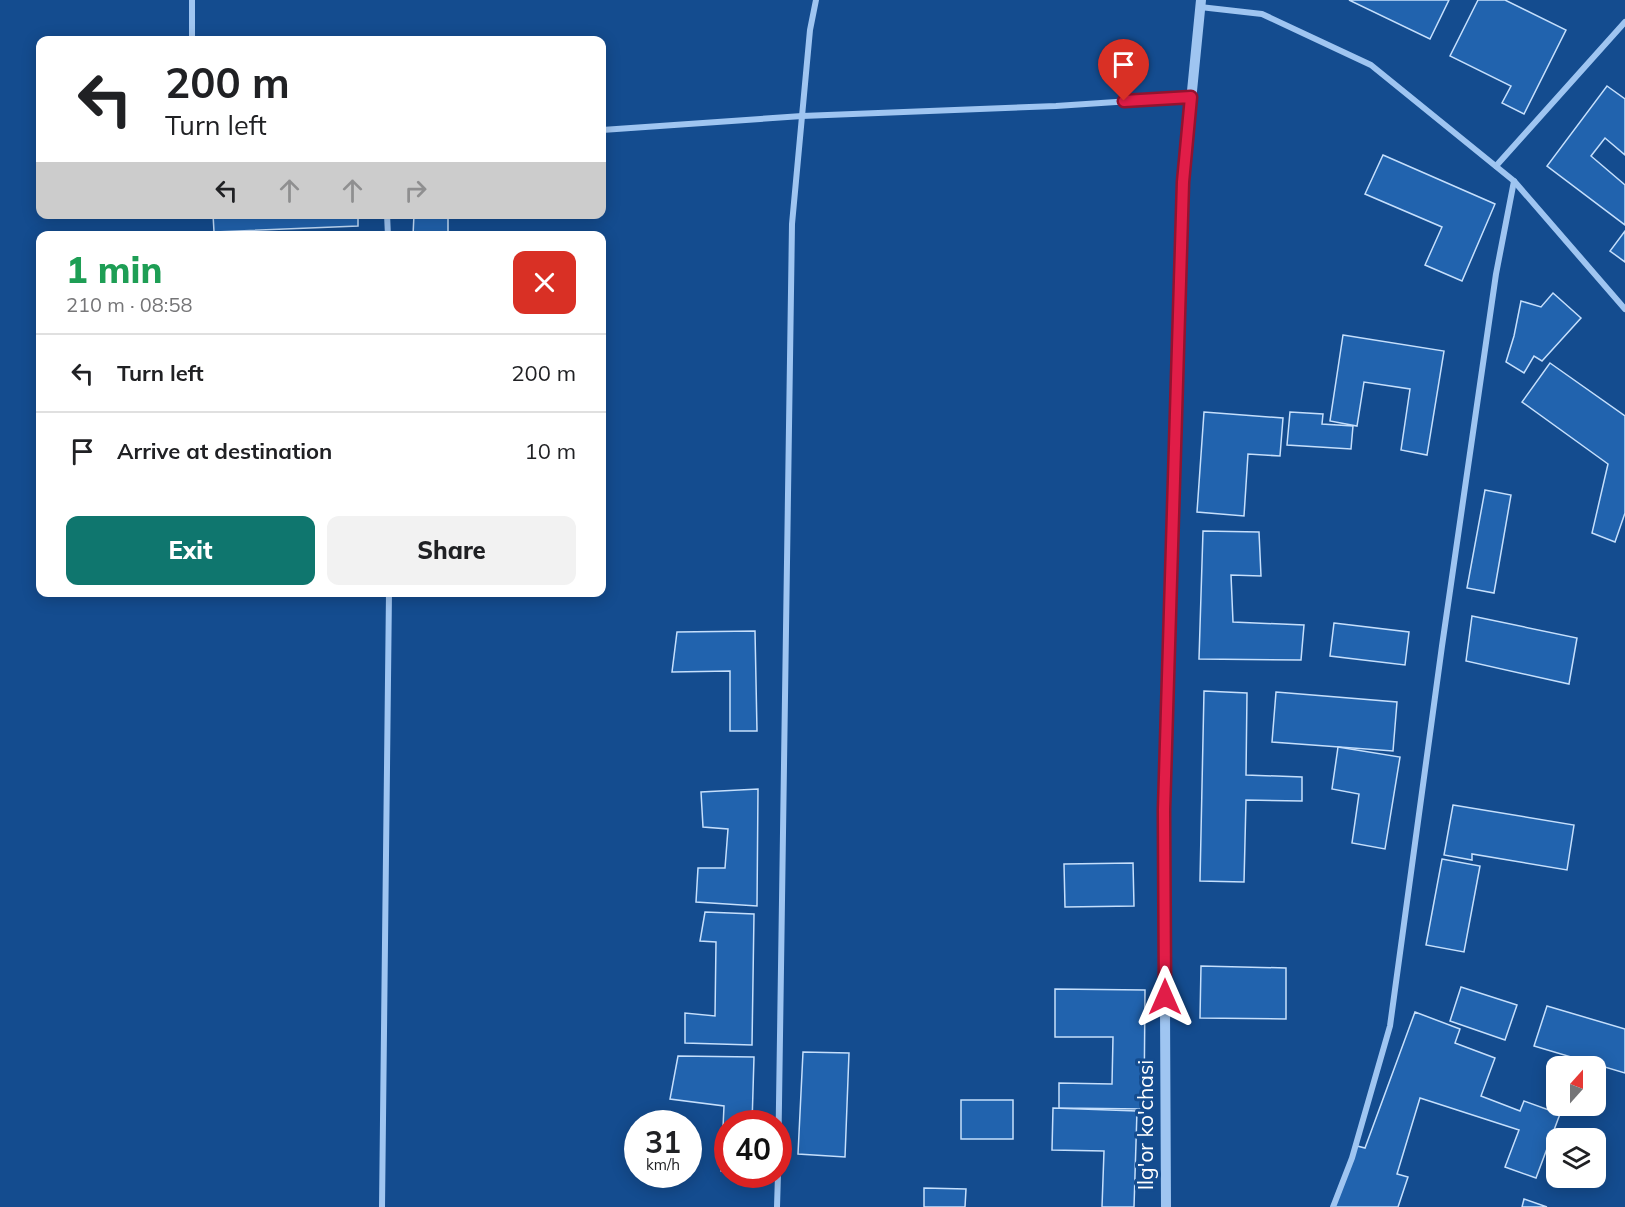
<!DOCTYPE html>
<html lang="en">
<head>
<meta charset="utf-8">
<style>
  :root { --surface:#fff; --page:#f2f2f2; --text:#202124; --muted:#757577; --line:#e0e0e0; --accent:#0f766e }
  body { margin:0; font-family:Mulish,sans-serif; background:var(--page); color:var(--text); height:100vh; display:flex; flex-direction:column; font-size:22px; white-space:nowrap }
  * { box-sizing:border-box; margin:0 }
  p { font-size:20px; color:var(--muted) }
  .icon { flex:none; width:33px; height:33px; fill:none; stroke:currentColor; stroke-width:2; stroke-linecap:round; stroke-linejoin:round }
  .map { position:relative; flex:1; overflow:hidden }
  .side { position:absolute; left:36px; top:231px; width:570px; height:366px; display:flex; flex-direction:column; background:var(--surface); border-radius:12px; box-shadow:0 3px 15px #0003 }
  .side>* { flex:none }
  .banner { position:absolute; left:36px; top:36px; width:570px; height:183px; border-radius:12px; box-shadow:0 3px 15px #0003; background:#fff; color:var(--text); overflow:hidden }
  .needle { width:39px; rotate:21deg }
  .tools { position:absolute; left:1546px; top:1056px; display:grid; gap:12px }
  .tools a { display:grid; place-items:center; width:60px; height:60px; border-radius:12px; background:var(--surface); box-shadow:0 3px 15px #0003; font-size:30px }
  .speed { position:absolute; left:624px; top:1110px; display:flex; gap:12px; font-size:30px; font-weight:700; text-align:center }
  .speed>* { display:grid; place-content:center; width:78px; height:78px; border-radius:50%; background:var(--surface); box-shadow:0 3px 15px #0003; line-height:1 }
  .speed small { font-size:15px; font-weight:400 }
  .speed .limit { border:9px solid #d22; background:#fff; color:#111 }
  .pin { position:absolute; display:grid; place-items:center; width:51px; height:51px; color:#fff; margin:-62px -26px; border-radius:50% 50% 50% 0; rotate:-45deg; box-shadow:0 0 6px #0007 }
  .pin .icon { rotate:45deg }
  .me { position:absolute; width:66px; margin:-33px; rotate:0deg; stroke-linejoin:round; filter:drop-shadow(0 0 4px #0008) }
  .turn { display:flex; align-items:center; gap:21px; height:126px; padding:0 30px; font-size:27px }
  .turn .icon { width:78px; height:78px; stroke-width:2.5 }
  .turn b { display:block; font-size:42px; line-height:51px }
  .lanes { display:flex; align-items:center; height:57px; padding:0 30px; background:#0003; justify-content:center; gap:30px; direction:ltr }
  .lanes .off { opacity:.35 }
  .round { display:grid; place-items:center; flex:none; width:63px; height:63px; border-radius:12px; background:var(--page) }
  .summary { display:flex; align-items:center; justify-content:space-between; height:102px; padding:0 30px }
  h1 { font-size:36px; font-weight:800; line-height:45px; color:#1e9e55 }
  .button { display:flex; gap:12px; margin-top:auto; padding:12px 30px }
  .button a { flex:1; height:69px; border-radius:12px; background:var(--accent); color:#fff; font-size:24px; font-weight:800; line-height:69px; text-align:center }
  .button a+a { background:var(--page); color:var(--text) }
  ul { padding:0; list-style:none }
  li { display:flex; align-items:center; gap:18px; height:78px; padding:0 30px; border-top:2px solid var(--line) }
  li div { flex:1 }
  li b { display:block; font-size:22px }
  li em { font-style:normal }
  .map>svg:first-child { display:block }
  .building { fill:#2163ae; stroke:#c5dffc; stroke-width:1.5 }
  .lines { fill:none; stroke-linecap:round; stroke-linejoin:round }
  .minor { stroke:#9fc5f1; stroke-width:6 }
  .tertiary { stroke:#9fc5f1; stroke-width:10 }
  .route-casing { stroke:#92132f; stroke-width:15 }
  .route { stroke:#e11d48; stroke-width:10 }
  .labels { text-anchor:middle; stroke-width:6; stroke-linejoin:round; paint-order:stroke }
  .street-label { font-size:21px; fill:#fff; stroke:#144c8f }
</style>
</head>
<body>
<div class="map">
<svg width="1625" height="1207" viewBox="0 0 1625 1207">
  <rect width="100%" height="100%" fill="#144c8f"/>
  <g class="building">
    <polygon points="1349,0 1449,0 1430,39"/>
    <polygon points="1478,0 1505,0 1566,30 1524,114 1502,103 1511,86 1450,56"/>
    <polygon points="1607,86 1625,99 1625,155 1605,138 1591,156 1625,185 1625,225 1547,166"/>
    <polygon points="1383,155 1495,204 1462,281 1425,265 1442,227 1365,194"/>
    <polygon points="213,214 358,214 358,226 214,232"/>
    <polygon points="414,214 498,214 497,217 448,215 448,236 413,236"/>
    <polygon points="1625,231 1625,262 1610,251"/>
    <polygon points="1553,293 1581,318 1542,361 1534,356 1524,373 1506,362 1514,336 1521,301 1541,307"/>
    <polygon points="1343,335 1444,351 1427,455 1401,450 1410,389 1364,382 1357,426 1330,421"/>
    <polygon points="1550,363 1625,416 1625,513 1615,542 1592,533 1608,464 1522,402"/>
    <polygon points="1204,412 1283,418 1280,456 1248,454 1244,516 1197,512"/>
    <polygon points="1290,412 1323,414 1322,424 1353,426 1351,449 1287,445"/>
    <polygon points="1485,490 1511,495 1494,593 1467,588"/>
    <polygon points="1203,531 1259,532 1261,576 1231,575 1233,622 1304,625 1301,660 1199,659"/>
    <polygon points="1472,616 1577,638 1569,684 1466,661"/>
    <polygon points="1334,623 1409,632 1405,665 1330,656"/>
    <polygon points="755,631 757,731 730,731 730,671 672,672 677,632"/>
    <polygon points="1204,691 1247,693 1246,775 1302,777 1302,801 1246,800 1244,882 1200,881"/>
    <polygon points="1276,692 1397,702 1393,751 1272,742"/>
    <polygon points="1338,747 1400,757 1385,849 1352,843 1359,794 1332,789"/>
    <polygon points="758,789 757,906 696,902 698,868 725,868 728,829 703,827 701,792"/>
    <polygon points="1453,805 1574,825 1567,870 1472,854 1472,860 1444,855"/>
    <polygon points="1442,859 1480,866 1464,952 1426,945"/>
    <polygon points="1133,863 1134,906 1065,907 1064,864"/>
    <polygon points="705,912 754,914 752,1045 685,1043 685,1013 715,1016 716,942 700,941"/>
    <polygon points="1201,966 1286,968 1286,1019 1200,1018"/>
    <polygon points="1461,987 1517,1005 1505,1040 1450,1021"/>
    <polygon points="1055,989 1145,990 1144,1109 1059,1108 1059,1083 1112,1084 1113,1037 1055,1037"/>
    <polygon points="1547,1006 1625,1029 1625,1073 1534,1046"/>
    <polygon points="1415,1012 1460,1029 1455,1043 1495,1058 1481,1096 1520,1111 1524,1101 1560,1114 1536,1178 1505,1167 1519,1130 1420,1098 1397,1174 1408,1177 1398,1207 1334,1207 1357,1146 1365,1148"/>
    <polygon points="803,1052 849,1053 845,1157 798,1154"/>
    <polygon points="678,1056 754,1057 752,1124 728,1124 728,1173 721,1171 724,1106 670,1099"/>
    <rect x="961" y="1100" width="52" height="39"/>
    <polygon points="1053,1108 1137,1111 1134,1207 1102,1207 1104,1151 1052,1150"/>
    <polygon points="924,1188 966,1189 965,1207 924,1207"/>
    <polygon points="1524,1199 1547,1207 1522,1207"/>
  </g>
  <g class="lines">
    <g class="minor">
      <polyline points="1200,7 1262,14 1371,65 1514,181 1625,309"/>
      <polyline points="192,40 192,0"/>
      <polyline points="602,130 802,116 1056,106 1191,97"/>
      <polyline points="1496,166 1625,22"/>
      <polyline points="387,214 388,236"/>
      <polyline points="778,1171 792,224 810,30 816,0"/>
      <polyline points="382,1207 389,592"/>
      <polyline points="777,1207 778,1174"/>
      <polyline points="1333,1207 1352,1158 1390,1026 1442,646 1496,274 1514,181"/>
    </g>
    <polyline class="tertiary" points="1166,1207 1164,810 1183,182 1201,0"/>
  </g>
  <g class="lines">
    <g class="route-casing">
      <polyline id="route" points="1124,101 1191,97 1183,182 1164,810 1165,997"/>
    </g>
    <use href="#route" class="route"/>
  </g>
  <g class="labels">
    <g class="street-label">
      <text transform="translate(1146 1125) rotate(-90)" y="7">Ilg'or ko'chasi</text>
    </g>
  </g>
</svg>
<div class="tools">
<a><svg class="needle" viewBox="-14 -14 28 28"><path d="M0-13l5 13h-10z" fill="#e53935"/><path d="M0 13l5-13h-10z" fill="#757577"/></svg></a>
<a><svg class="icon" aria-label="layers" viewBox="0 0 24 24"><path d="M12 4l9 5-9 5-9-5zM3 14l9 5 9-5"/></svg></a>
</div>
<div class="speed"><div>31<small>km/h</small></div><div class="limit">40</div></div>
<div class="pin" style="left:1124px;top:101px;background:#d93025"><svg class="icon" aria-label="arrive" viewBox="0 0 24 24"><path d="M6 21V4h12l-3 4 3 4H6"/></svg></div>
<svg class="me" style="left:1165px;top:997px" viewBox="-20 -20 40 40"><path d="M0-17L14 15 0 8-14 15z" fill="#e11d48" stroke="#fff" stroke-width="4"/></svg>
<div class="banner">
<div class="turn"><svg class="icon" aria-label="left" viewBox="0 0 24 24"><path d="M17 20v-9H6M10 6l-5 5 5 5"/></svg><div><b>200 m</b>Turn left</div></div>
<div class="lanes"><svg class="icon" aria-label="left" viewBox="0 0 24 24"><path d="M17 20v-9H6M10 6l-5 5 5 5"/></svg><svg class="icon off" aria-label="ahead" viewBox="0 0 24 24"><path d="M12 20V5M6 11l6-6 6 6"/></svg><svg class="icon off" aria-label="ahead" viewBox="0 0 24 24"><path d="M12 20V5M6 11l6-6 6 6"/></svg><svg class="icon off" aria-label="right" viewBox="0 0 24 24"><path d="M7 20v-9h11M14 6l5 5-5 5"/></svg></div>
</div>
<section class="side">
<div class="summary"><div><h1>1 min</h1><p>210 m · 08:58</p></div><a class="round" style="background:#d93025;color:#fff"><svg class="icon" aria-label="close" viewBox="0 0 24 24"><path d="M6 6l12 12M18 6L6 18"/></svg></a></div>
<ul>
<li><svg class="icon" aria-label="left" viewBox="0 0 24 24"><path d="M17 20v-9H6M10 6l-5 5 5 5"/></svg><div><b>Turn left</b></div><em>200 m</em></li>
<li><svg class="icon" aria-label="arrive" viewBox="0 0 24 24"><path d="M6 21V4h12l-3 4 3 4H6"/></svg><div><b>Arrive at destination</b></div><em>10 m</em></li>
</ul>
<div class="button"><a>Exit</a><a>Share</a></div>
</section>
</div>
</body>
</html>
